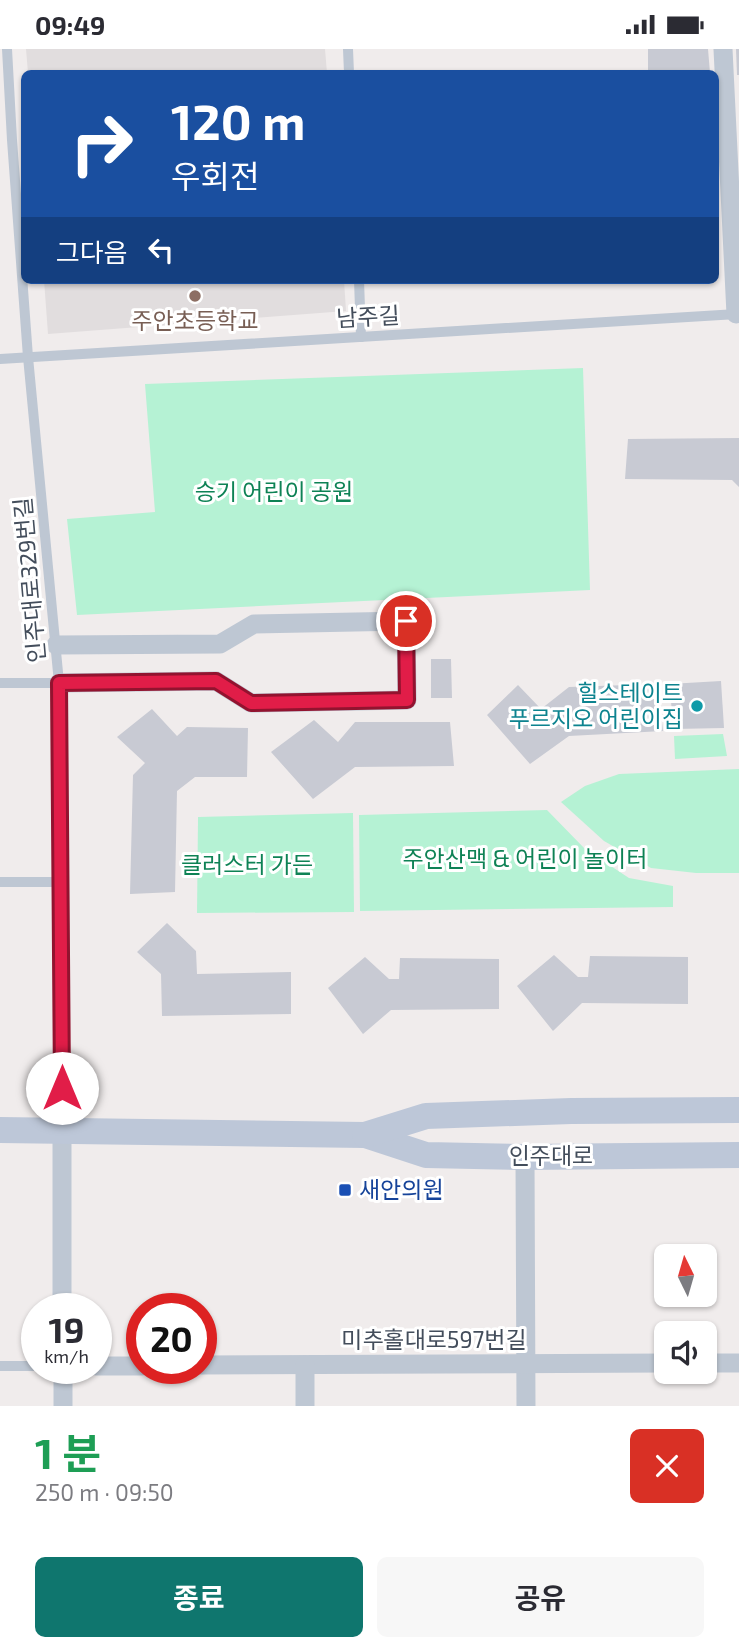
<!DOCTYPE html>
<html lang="ko">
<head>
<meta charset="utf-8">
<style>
  :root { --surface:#fff; --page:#f7f7f7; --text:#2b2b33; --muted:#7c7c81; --accent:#0f766e }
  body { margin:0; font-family:"Exo 2","Noto Sans KR",sans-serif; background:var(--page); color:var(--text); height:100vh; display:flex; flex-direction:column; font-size:26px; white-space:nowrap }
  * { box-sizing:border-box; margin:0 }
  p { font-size:23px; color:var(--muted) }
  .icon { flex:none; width:38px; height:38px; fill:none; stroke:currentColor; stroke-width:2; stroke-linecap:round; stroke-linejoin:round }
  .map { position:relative; height:1357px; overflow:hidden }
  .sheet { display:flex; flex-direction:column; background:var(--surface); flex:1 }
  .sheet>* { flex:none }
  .banner { position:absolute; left:21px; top:21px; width:698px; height:214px; border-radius:10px; box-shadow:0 2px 5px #0004; background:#1a4fa0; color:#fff; overflow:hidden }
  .needle { width:46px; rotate:355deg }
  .fabs { position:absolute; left:654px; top:1195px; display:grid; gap:14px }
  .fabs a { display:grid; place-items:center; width:63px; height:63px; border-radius:10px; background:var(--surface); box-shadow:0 2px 5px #0004; font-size:35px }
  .speed { position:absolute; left:21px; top:1244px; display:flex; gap:14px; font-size:35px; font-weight:700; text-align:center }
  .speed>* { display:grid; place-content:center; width:91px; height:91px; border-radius:50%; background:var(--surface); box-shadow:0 2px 5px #0004; line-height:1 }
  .speed small { font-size:18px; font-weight:400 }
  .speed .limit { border:10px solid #d22; background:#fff; color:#111 }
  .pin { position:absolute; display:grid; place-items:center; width:60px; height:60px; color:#fff; margin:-30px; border:4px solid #fff; border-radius:50%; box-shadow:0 2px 7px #0007 }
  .me { position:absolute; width:77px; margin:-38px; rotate:0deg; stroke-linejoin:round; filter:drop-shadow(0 0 5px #0008) }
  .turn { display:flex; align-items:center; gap:24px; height:147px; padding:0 35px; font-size:32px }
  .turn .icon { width:91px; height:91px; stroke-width:2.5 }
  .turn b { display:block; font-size:49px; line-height:60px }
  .then { display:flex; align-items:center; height:66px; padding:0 35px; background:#0003; gap:14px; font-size:26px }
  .round { display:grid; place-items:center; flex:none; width:74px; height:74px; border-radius:10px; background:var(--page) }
  .headline { display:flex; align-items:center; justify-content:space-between; height:119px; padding:0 35px }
  h1 { font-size:42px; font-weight:700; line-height:52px; color:#1e9e55 }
  .cta { display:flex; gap:14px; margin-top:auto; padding:14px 35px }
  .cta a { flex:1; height:80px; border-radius:10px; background:var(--accent); color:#fff; font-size:28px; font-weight:700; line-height:80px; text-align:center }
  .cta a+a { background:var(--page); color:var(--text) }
  .status { display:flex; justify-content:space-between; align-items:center; height:49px; padding:0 35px; background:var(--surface); direction:ltr }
  .status svg { height:19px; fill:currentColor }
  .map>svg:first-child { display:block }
  .education { fill:#e1ddde }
  .green { fill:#b5f2d4 }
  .building { fill:#c8cad3 }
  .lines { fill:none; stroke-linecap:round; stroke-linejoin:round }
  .service { stroke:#bec7d3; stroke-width:10 }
  .minor { stroke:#bec7d3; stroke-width:19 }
  .secondary { stroke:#bdc7d8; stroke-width:26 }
  .route-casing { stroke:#92132f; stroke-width:18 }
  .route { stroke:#e11d48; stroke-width:12 }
  .education-dot { fill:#8d6e63; stroke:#fff; stroke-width:2.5 }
  .culture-dot { fill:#0f9aa8; stroke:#fff; stroke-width:2.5 }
  .transit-dot { fill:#1a4fb4; stroke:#fff; stroke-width:2.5 }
  .labels { text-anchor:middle; stroke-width:6; stroke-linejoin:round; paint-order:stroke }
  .street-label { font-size:23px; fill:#434d5b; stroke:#fff }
  .education-label { font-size:23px; fill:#785e54; stroke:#fff }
  .park-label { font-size:23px; fill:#0e8255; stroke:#fff }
  .culture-label { font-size:23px; fill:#0d838f; stroke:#fff; text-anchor:end }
  .transit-label { font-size:23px; fill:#164399; stroke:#fff; text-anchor:start }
</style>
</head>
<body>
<div class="status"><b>09:49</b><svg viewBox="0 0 49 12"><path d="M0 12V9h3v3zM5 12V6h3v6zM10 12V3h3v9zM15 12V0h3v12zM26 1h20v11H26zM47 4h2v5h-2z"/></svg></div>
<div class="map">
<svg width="739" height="1357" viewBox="0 0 739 1357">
  <rect width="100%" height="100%" fill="#f0ecec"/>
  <g class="education">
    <polygon points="26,0 325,0 327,24 28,24"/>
    <polygon points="44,231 344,231 346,262 48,285"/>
  </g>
  <g class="green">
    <polygon points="583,319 590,541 77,566 67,470 155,463 145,335"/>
    <polygon points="723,685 727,707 675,710 674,687"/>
    <polygon points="739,720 739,824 696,824 651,819 604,792 561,753 585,737 619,725"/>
    <polygon points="547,761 585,800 629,829 673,837 673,858 360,862 359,766"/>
    <polygon points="353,764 354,863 197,864 198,768"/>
  </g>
  <g class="building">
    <polygon points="648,0 708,0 710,24 648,24"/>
    <polygon points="736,0 739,0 739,26 737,26"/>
    <polygon points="739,389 739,438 732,431 625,430 628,390"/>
    <polygon points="431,610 451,610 452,649 431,649"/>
    <polygon points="721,632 724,679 674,680 669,635"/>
    <polygon points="657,635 663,682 569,687 530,715 487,666 518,636 541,660 569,638"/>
    <polygon points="152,660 177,687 187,678 248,679 247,728 195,728 177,742 175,843 130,845 133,726 145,714 117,688"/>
    <polygon points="314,671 338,693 355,673 450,673 454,717 355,718 313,750 271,703"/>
    <polygon points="167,874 196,902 197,925 291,923 291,965 162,967 161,925 137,903"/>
    <polygon points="554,906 578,928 588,928 590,907 688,908 688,955 582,954 553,982 517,937"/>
    <polygon points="365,908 389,930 399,930 400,909 499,910 499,960 391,961 363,985 328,939"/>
  </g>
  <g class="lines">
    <g class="service">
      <polyline points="7,0 12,91 28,308 59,634 62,1046 59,1060 45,1078"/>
      <polyline points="348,0 349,24"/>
      <polyline points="359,231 361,288"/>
      <polyline points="0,310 737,265"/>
      <polyline points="0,634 59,634"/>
      <polyline points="0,833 60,833"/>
      <polyline points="0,1317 37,1317"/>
    </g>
    <g class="minor">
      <polyline points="723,0 736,265"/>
      <polyline points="56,596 220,595 254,575 406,572 407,651 251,654 216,632 59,634"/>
      <polyline points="62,1081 62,1260"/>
      <polyline points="525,1108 526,1357"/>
      <polyline points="705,1314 739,1314"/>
      <polyline points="201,1316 667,1314"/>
      <polyline points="305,1316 305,1357"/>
      <polyline points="96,1317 142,1317"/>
      <polyline points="63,1320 63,1357"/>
    </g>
    <g class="secondary">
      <polyline points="0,1081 365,1086 426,1106 525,1108 739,1106"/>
      <polyline points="365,1086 426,1067 571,1062 739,1061"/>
    </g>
  </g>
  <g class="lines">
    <g class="route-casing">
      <polyline id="route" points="62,1039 59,634 216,632 251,654 407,651 406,572"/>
    </g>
    <use href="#route" class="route"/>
  </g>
  <circle class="education-dot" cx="195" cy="247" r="7"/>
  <circle class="culture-dot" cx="697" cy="657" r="7"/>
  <rect class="transit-dot" x="338" y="1134" width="14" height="14" rx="3.5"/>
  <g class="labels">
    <g class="street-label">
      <text transform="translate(368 268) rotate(-3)" y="8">남주길</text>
      <text transform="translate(30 531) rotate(-95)" y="8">인주대로329번길</text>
      <text x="551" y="1115">인주대로</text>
      <text x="434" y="1299">미추홀대로597번길</text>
    </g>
    <g class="education-label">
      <text x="195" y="280">주안초등학교</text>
    </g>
    <g class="park-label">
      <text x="274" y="451">승기 어린이 공원</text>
      <text x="525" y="818">주안산맥 &amp; 어린이 놀이터</text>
      <text x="247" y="824">클러스터 가든</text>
    </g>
    <g class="culture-label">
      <text x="683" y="652">힐스테이트<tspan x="683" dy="26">푸르지오 어린이집</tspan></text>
    </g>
    <g class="transit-label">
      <text x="359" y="1149">새안의원</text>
    </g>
  </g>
</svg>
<div class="fabs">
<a><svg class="needle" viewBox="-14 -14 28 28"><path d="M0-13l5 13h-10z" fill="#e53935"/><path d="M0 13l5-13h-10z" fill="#7c7c81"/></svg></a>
<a><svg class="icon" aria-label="sound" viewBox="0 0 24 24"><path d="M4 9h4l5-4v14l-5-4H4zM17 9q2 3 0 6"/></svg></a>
</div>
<div class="speed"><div>19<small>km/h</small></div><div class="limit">20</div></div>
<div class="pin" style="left:406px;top:572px;background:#d93025"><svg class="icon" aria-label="arrive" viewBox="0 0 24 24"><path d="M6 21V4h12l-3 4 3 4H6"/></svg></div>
<svg class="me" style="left:62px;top:1039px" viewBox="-20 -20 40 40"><circle r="19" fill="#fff"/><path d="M0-13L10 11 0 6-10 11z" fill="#e11d48"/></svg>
<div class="banner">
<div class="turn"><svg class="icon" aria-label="right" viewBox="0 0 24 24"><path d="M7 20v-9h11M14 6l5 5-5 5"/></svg><div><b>120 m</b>우회전</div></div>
<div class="then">그다음<svg class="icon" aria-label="left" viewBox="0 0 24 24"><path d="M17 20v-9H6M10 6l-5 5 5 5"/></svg></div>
</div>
</div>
<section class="sheet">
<div class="headline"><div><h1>1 분</h1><p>250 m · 09:50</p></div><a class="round" style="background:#d93025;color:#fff"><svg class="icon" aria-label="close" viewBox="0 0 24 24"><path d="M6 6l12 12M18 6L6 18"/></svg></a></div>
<div class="cta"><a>종료</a><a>공유</a></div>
</section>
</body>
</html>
